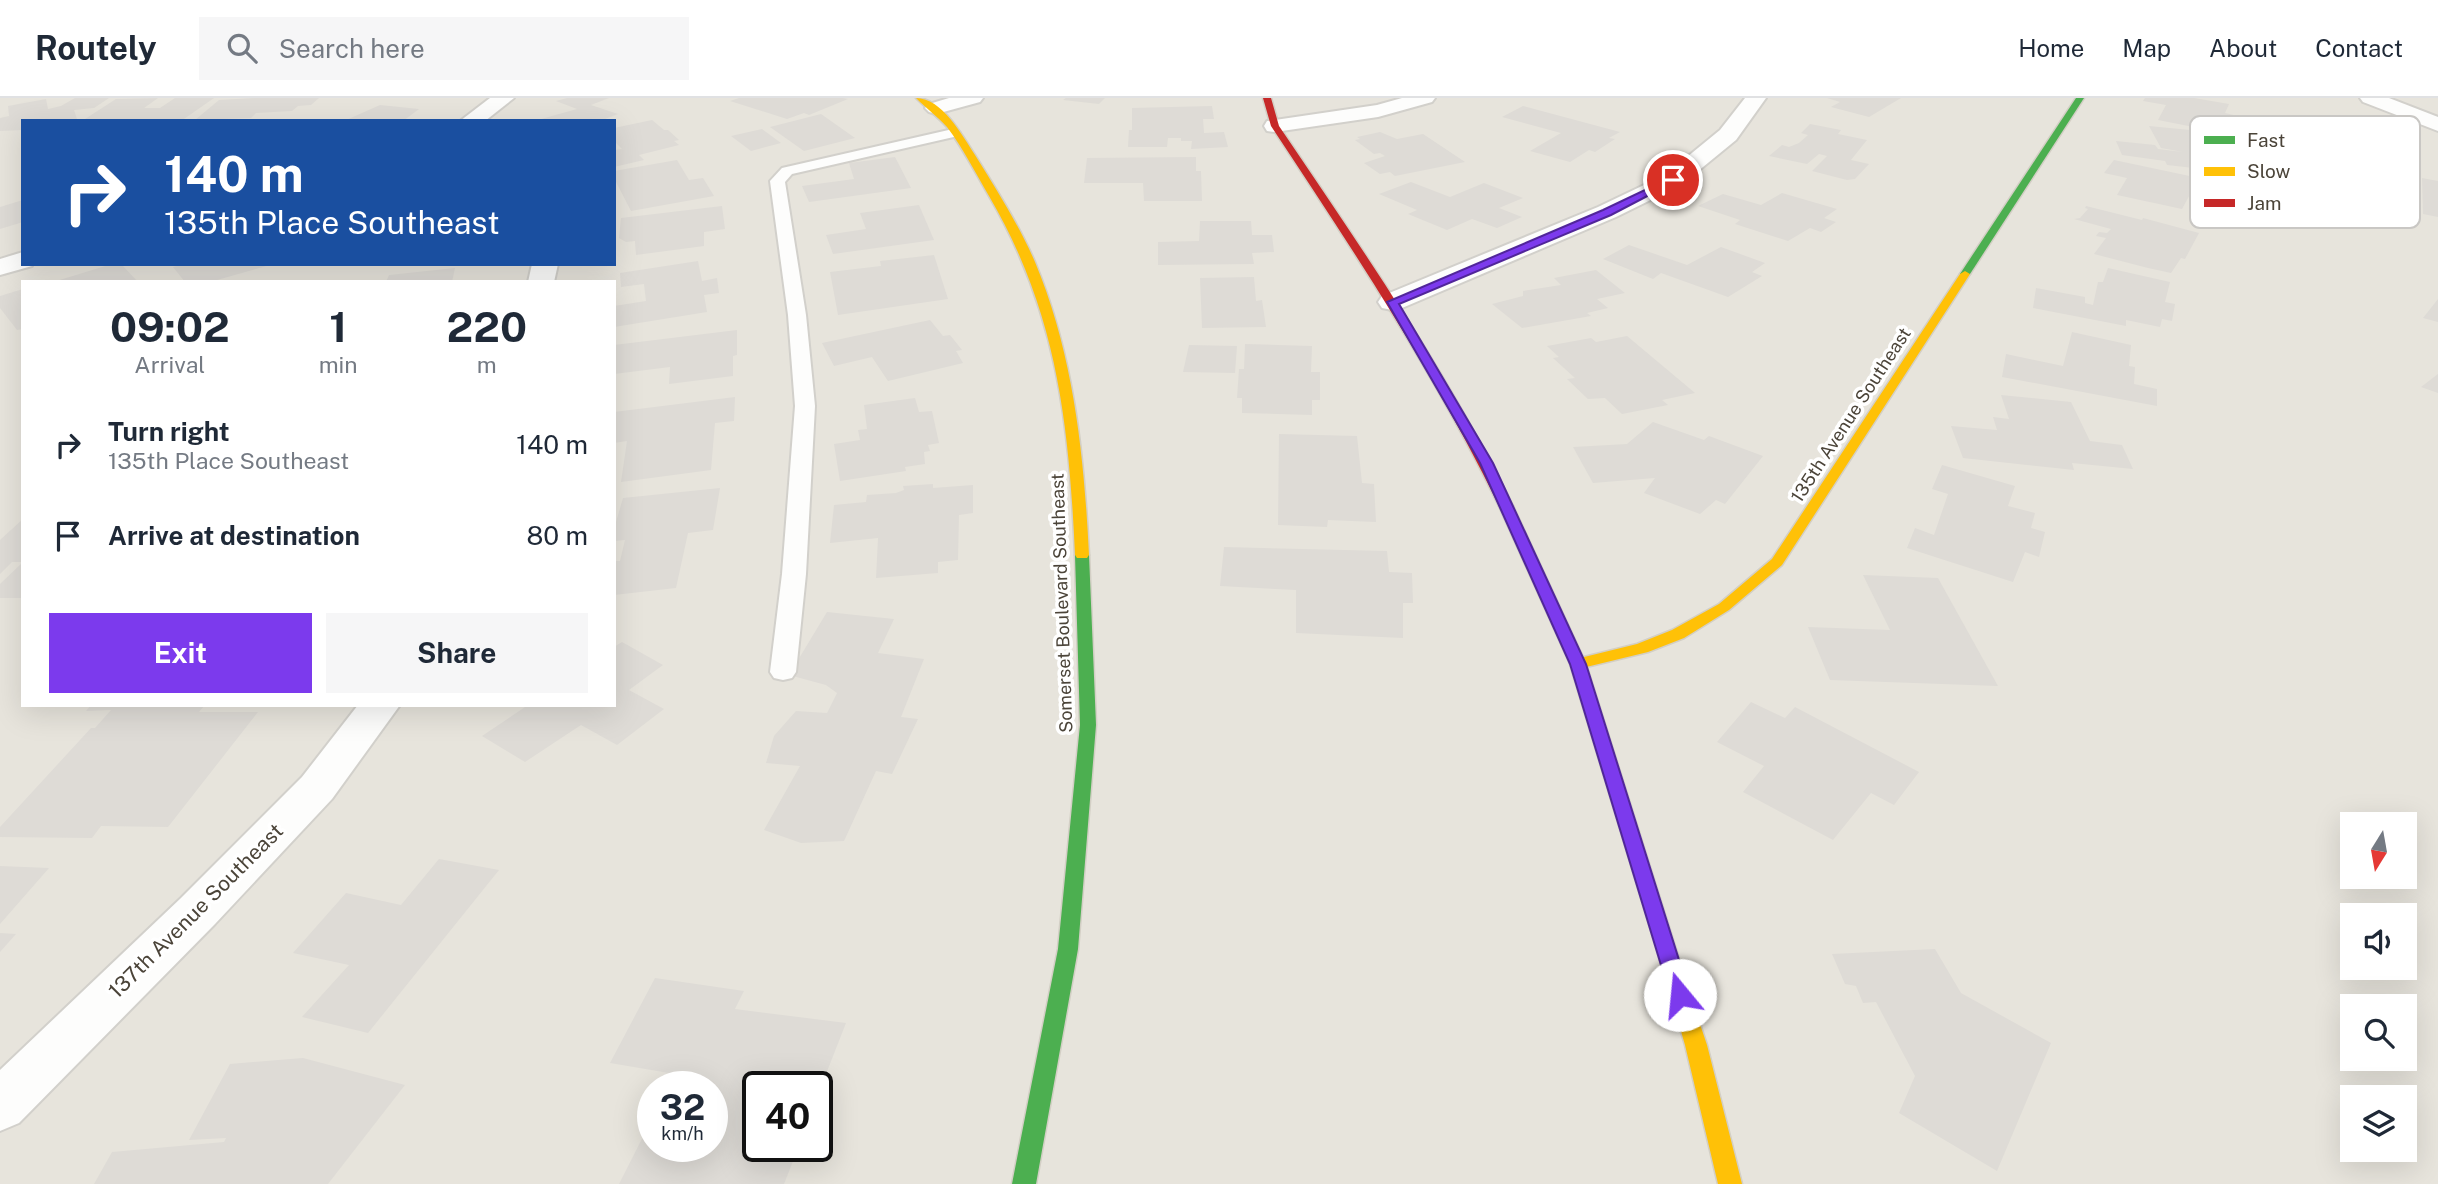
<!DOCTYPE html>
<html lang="en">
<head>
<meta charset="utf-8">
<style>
  :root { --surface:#fff; --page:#f6f6f7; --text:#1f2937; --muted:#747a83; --line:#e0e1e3; --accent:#7c3aed }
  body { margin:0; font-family:"Public Sans",sans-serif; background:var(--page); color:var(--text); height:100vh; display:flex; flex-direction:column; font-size:26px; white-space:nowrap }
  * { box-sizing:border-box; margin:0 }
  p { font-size:23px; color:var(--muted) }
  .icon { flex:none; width:38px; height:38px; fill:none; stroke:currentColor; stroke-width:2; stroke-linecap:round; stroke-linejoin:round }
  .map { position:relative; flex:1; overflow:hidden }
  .side { position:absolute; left:21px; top:182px; width:595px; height:427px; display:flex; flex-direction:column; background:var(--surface); border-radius:0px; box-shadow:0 7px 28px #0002 }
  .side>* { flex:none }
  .banner { position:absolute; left:21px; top:21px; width:595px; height:147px; border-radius:0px; box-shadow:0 7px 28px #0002; background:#1a4fa0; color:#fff; overflow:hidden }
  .needle { width:46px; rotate:191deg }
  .fabs { position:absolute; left:2340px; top:714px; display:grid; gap:14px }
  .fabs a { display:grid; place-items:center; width:77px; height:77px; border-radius:0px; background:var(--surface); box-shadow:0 7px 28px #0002; font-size:35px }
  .speed { position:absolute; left:637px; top:973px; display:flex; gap:14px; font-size:35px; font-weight:700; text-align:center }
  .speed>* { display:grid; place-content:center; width:91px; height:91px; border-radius:50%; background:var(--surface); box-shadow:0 7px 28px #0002; line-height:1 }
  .speed small { font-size:18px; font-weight:400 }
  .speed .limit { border:4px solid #111; border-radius:10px; background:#fff; color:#111 }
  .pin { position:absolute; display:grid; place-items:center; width:60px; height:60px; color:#fff; margin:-30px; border:4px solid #fff; border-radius:50%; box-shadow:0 2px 7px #0007 }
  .me { position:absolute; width:77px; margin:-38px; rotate:343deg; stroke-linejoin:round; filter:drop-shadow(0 0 5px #0008) }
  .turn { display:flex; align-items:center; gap:24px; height:147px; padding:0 28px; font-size:32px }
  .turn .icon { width:91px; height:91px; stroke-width:2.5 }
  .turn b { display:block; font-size:49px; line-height:60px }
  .eta { display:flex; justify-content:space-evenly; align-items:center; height:119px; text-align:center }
  .eta b { font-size:42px; font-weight:700; line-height:49px }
  .cta { display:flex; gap:14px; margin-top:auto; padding:14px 28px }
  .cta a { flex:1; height:80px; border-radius:0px; background:var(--accent); color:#fff; font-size:28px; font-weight:700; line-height:80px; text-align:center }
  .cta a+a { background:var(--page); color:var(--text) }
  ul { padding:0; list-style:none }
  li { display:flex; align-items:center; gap:21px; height:91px; padding:0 28px }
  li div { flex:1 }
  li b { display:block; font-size:26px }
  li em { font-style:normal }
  header { display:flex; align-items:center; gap:42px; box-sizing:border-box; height:98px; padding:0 35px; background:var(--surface); border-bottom:2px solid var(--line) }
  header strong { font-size:33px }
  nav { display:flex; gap:38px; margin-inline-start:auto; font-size:24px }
  .search { width:490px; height:63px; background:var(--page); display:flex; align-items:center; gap:18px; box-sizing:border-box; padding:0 24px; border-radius:0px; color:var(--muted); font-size:26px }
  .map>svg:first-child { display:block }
  .residential { fill:#e7e4dc; fill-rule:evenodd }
  .building { fill:#dedbd6 }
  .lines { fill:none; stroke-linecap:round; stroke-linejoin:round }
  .lane-casing { stroke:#d2d0cb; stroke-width:4 }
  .street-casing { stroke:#d2d0cb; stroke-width:4 }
  .fast-casing { stroke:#d3cfc5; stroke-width:3 }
  .slow-casing { stroke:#d3cfc5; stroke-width:3 }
  .jam-casing { stroke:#d3cfc5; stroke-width:3 }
  .lane { fill:#fdfdfc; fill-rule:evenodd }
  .street { fill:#fdfdfc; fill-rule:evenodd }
  .fast { fill:#4caf50; fill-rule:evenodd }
  .slow { fill:#ffc107; fill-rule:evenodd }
  .jam { fill:#c62828; fill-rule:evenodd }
  .route { fill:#7c3aed; stroke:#51269a; stroke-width:2 }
  .labels { text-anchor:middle; stroke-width:7; stroke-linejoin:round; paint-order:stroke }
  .street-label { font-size:18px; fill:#4b4439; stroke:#fff }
  .near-street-label { font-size:21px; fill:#4b4439; stroke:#fff }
  .key { fill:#fff; stroke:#c9c7c4; stroke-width:2 }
  .key-label { font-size:19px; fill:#4b4439 }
</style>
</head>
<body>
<header>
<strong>Routely</strong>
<div class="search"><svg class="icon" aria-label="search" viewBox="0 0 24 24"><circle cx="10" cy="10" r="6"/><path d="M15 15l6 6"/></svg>Search here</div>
<nav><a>Home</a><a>Map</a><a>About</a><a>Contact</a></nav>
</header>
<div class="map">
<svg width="2438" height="1086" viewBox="0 0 2438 1086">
  <rect width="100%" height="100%" fill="#f4f2ee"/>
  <path class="residential" d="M0,0h2438v1086h-2438zM23,23h591v143h-591zM23,184h591v423h-591zM2352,726h52v53h-52zM2352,817h52v53h-52zM2352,908h52v53h-52zM653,989h59v59h-59zM758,989h59v59h-59zM2352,999h52v53h-52z"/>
  <g class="building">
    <polygon points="75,0 109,0 94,10 74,12 77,21 23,23 23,32 0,33 0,20 9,18 8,8 46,1 48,11 61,8"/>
    <polygon points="158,0 144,10 160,10 175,0 214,0 181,23 82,23 116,1"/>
    <polygon points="254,0 319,0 311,7 298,8 292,13 256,15 251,20 195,22 219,2"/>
    <polygon points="567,0 609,0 591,7 618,16 600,23 534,23 577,11 556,3"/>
    <polygon points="739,0 843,0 848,1 809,17 804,15 787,21 730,3"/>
    <polygon points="1066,0 1105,0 1099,6 1063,2"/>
    <polygon points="1827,0 1901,0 1869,19 1831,9 1840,4"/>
    <polygon points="2145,0 2194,0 2229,6 2225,15 2238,18 2236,26 2223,24 2219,34 2158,22 2166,7 2143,3"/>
    <polygon points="380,7 419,11 403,23 344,23"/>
    <polygon points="1212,8 1214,21 1203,21 1204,35 1224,34 1228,49 1191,51 1192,43 1181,43 1181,40 1168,40 1167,49 1128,49 1129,32 1132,32 1132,10"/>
    <polygon points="1523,8 1620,34 1609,40 1615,41 1595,54 1589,52 1570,64 1530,53 1561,35 1502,19"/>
    <polygon points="821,16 855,40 804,53 770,29"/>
    <polygon points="652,22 664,32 668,32 679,42 674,43 679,47 639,57 644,62 614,69 614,52 622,51 614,43 614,30"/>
    <polygon points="1810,26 1841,32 1838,36 1867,42 1851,62 1869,66 1855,81 1847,82 1812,73 1827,58 1819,56 1807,66 1769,58 1782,47 1789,49 1799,45 1808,37 1801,35"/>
    <polygon points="2149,28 2190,32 2192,36 2209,37 2215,45 2210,44 2217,54 2232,56 2239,68 2226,67 2230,74 2167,67 2165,63 2122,57 2116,43 2155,47 2158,51 2183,54 2161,50"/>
    <polygon points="762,31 781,45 751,53 731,38"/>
    <polygon points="1380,34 1397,41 1423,36 1465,64 1395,78 1390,74 1380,76 1364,65 1385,58 1380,55 1374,56 1355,42 1360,41 1357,39"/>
    <polygon points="895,59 911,90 809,104 802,88 854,81 849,65"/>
    <polygon points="1196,59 1196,73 1201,73 1202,103 1144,103 1143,85 1084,85 1087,60"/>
    <polygon points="677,62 689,82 703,80 714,98 631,113 614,80 614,73"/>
    <polygon points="2114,62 2199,80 2182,111 2117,97 2127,80 2104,75"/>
    <polygon points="2422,80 2438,83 2438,119 2423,116"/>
    <polygon points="1411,84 1450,99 1484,85 1523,100 1499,110 1522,119 1497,130 1472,121 1447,132 1408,116 1417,112 1379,96"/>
    <polygon points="1782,95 1837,111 1824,120 1836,124 1821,134 1810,130 1788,143 1735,126 1740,122 1698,108 1723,96 1761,107"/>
    <polygon points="23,102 23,124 0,131 0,109"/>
    <polygon points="919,107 934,142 833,156 826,137 866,131 860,115"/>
    <polygon points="722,108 725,131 704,134 704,148 636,157 635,143 626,144 619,140 621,120"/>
    <polygon points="2086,108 2142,122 2143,120 2199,135 2185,161 2181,160 2171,175 2148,170 2094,156 2106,140 2096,138 2099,134 2107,135 2111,131 2074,121 2080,120 2088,111 2085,110"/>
    <polygon points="1200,123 1251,123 1252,137 1272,137 1274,154 1252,155 1254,166 1158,167 1158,144 1199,143"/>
    <polygon points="1629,147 1687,167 1721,149 1765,165 1752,174 1762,178 1728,199 1661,175 1653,181 1603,161"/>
    <polygon points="934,157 948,201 838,217 830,174 881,168 880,163"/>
    <polygon points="698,163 702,183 717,180 719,195 704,197 707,214 614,229 614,208 646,203 644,186 621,189 620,175"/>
    <polygon points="112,166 121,166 138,184 53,184"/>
    <polygon points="184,166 270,166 270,167 210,184 185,184 173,169"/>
    <polygon points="455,170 452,184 386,184 389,177"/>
    <polygon points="2108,170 2170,184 2165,204 2175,206 2172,223 2162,221 2160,229 2126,222 2126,228 2033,210 2036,190 2085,199 2085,205 2093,207 2098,184 2103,184"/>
    <polygon points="1596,172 1625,195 1597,201 1608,210 1587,215 1591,218 1522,230 1492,206 1523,198 1523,193 1561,187 1554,180"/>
    <polygon points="1254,179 1256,203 1262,202 1266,229 1202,230 1200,180"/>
    <polygon points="23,191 23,231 17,232 0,210 0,198"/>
    <polygon points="2438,201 2438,224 2423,220"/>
    <polygon points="930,222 943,238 950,237 962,252 956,253 963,265 888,283 872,259 834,268 822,245"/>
    <polygon points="737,232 737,257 733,258 733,278 669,286 670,269 614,276 614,247"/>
    <polygon points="2072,234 2131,247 2129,268 2135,269 2134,286 2157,291 2157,308 2002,279 2006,256 2063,268"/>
    <polygon points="1627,238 1695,295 1662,302 1668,307 1622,316 1605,300 1588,301 1567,281 1575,280 1553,260 1559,259 1547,248 1591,240 1596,244"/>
    <polygon points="1245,246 1312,248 1311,274 1320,274 1320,302 1312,302 1312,317 1242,315 1242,300 1237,300 1239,271 1244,271"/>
    <polygon points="1189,247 1237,248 1235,275 1183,274"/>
    <polygon points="2438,276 2438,295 2421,289"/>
    <polygon points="2001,297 2071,304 2090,343 2122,347 2133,371 2072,365 2074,372 1963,360 1951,328 1997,332 1993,319 2009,321"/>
    <polygon points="735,299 734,323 715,325 711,372 621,384 627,343 614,345 614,314"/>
    <polygon points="915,300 919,314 932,313 939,345 928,347 930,353 924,354 925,366 905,369 906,373 840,383 834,346 860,342 858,332 867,331 864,307"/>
    <polygon points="1653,324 1704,342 1709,338 1763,358 1725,406 1716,402 1700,416 1644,395 1655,380 1593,385 1573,349 1627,346"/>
    <polygon points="1279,336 1357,338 1362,385 1374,386 1376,424 1328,422 1327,429 1278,427"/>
    <polygon points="1942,367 2015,388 2008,408 2035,415 2031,430 2045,434 2039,459 2025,454 2013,484 1907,450 1915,430 1934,437 1948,396 1932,391"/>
    <polygon points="933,386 933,390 973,387 973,415 959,417 958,462 938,464 938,475 876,480 878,440 830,445 834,407 866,404 867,397 896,395 904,392 903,388"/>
    <polygon points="720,390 713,432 688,435 676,490 614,497 614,463 620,463 625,442 614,443 614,431 623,400"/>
    <polygon points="23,421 23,464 12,464 0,476 0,442"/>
    <polygon points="1224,449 1387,453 1389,474 1412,475 1413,505 1403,505 1403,540 1296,535 1296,492 1220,488"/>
    <polygon points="23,464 23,500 0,500 0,486"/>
    <polygon points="1863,477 1938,480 1998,588 1830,582 1808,529 1890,532"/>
    <polygon points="827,514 894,521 878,555 924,561 901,619 918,621 892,676 876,673 844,743 801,745 764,732 800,668 766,665 774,638 796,613 827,615 837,595 826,587 789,577"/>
    <polygon points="622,544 663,567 629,592 664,611 617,647 581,627 525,664 482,638 528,607 614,607 614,549"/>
    <polygon points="1751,604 1785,620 1795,609 1919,674 1894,707 1871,695 1833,742 1743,694 1764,668 1717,644"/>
    <polygon points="91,607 205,607 199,614 258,614 168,729 101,728 92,740 0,739 0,729 91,630 95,630 111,612 86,613"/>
    <polygon points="439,761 499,772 368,935 302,919 349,867 293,855 346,795 401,807"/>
    <polygon points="0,768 49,770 0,826"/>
    <polygon points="0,835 16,836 0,854"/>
    <polygon points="1935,851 1961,895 2051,945 1997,1073 1899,1015 1915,978 1876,904 1863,905 1856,888 1845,886 1832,856"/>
    <polygon points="655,880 744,893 735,911 846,925 817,999 817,989 758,989 758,1048 799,1048 784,1086 619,1086 653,1019 653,1048 712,1048 712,989 668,989 675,976 610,965"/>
    <polygon points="303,960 405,987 328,1086 94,1086 112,1054 224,1044 226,1040 189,1042 230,966"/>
  </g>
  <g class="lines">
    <g class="lane-casing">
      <polygon id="lane" points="953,31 960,35 958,38 792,76 785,84 806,217 815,308 806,476 796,574 792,580 783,582 774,580 770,574 782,476 795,308 788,217 770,83 782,70"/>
    </g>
    <g class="street-casing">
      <g id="street">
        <polygon points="490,0 514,0 485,23 460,23"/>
        <polygon points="949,0 983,0 980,4 936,16 929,14 925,10 929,6"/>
        <polygon points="1402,0 1435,0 1432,4 1378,19 1275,34 1267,33 1264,28 1267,23 1275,22 1377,7"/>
        <polygon points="1745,0 1766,0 1736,42 1681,87 1616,119 1402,210 1392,212 1382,210 1378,204 1382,198 1598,109 1665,77 1720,32"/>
        <polygon points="2360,0 2389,0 2438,19 2438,33 2363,4"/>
        <polygon points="23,154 23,166 32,168 0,177 0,161"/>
        <polygon points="532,166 558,166 554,184 528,184"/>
        <polygon points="358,607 400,607 332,701 215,826 19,1025 0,1033 0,972 181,800 302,679"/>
      </g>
    </g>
    <g class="fast-casing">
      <g id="fast">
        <polygon points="2076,0 2084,0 1970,176 1961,178 1960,176"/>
        <polygon points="1506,404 1513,408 1586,566 1691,899 1688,905 1681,908 1674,905 1671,899 1570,566 1499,408"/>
        <polygon points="1082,453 1089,457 1096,627 1078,851 1036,1086 1012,1086 1058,851 1080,627 1075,457"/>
      </g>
    </g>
    <g class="slow-casing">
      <g id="slow">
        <path d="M916,0c26,0 46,37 59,57 21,34 44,70 60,107 39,94 49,193 54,293l-2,3h-10l-2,-3c-6,-132 -18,-243 -86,-359 -14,-24 -26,-48 -42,-69 -10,-11 -21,-19 -31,-29z"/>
        <polygon points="1965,173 1970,176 1782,467 1729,512 1684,540 1648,554 1578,571 1572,570 1570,566 1572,562 1637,546 1672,532 1719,506 1772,461 1960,176"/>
        <polygon points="1681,890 1688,893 1691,899 1707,947 1742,1086 1718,1086 1685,947 1671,899 1674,893"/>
      </g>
    </g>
    <g class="jam-casing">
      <path id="jam" d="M1263,0h8l8,28c84,124 168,246 234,380l-2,3h-10l-2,-3c-65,-134 -146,-256 -228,-380z"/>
    </g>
    <use href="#lane" class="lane"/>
    <use href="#street" class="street"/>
    <use href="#fast" class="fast"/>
    <use href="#slow" class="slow"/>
    <use href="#jam" class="jam"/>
  </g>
  <polygon class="route" points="1670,80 1678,82 1611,117 1399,206 1493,365 1586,566 1690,897 1687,903 1680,905 1673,903 1670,897 1570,566 1480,365 1387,204 1603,112"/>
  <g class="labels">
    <g class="street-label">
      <text transform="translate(1851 317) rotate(-57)" y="6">135th Avenue Southeast</text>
      <text transform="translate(1062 505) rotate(-92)" y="6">Somerset Boulevard Southeast</text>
    </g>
    <g class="near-street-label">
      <text transform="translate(196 813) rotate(-45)" y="7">137th Avenue Southeast</text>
    </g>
  </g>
  <rect x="2190" y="18" width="230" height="112" rx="10" class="key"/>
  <rect x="2204" y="38" width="31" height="8" fill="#4caf50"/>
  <rect x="2204" y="69" width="31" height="9" fill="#ffc107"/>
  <rect x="2204" y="101" width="31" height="8" fill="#c62828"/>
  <g class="key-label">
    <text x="2247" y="49">Fast</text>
    <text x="2247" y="80">Slow</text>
    <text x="2247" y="112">Jam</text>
  </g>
</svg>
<div class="fabs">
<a><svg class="needle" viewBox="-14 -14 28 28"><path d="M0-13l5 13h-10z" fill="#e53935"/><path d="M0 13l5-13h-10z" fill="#747a83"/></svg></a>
<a><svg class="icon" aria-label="sound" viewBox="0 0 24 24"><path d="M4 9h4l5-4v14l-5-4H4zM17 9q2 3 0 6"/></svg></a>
<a><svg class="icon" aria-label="search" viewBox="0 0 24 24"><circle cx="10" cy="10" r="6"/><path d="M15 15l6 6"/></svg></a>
<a><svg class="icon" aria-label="layers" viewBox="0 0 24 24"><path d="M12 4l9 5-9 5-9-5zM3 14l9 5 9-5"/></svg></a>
</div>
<div class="speed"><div>32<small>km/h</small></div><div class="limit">40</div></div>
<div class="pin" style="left:1673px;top:82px;background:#d93025"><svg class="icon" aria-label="arrive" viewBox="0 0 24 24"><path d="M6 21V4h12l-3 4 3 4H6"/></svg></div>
<svg class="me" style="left:1680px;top:897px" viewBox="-20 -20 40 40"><circle r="19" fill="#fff"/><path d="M0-13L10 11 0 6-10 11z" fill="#7c3aed"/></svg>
<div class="banner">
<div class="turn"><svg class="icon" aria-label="right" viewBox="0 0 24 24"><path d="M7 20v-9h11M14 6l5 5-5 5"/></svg><div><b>140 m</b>135th Place Southeast</div></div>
</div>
<section class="side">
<div class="eta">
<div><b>09:02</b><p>Arrival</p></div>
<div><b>1</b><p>min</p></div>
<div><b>220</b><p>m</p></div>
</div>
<ul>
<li><svg class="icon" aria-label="right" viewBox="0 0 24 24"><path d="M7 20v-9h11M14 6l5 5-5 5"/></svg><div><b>Turn right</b><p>135th Place Southeast</p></div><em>140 m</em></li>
<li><svg class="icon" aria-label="arrive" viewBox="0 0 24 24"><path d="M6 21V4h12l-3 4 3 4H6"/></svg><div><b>Arrive at destination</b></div><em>80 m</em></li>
</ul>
<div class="cta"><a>Exit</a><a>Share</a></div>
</section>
</div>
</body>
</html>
